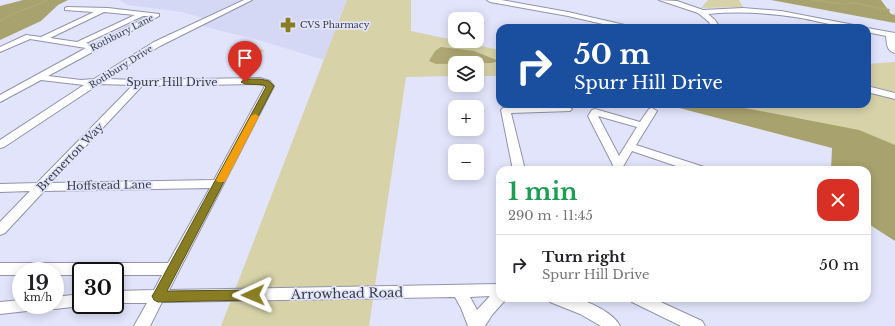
<!DOCTYPE html>
<html lang="en">
<head>
<meta charset="utf-8">
<style>
  :root { --surface:#fff; --page:#f2f2f2; --text:#202124; --muted:#757577; --line:#e0e0e0 }
  body { margin:0; font-family:"Libre Baskerville",serif; background:var(--page); color:var(--text); height:100vh; display:flex; flex-direction:column; font-size:15px; white-space:nowrap }
  * { box-sizing:border-box; margin:0 }
  p { font-size:13px; color:var(--muted) }
  .icon { flex:none; width:22px; height:22px; fill:none; stroke:currentColor; stroke-width:2; stroke-linecap:round; stroke-linejoin:round }
  .map { position:relative; flex:1; overflow:hidden }
  .details { position:absolute; left:496px; top:166px; width:375px; height:136px; display:flex; flex-direction:column; background:var(--surface); border-radius:12px; box-shadow:0 2px 10px #0003 }
  .details>* { flex:none }
  .top-card { position:absolute; left:496px; top:24px; width:375px; height:84px; border-radius:12px; box-shadow:0 2px 10px #0003; background:#1a4fa0; color:#fff; overflow:hidden }
  .tools { position:absolute; left:448px; top:12px; display:grid; gap:8px }
  .tools a { display:grid; place-items:center; width:36px; height:36px; border-radius:8px; background:var(--surface); box-shadow:0 2px 10px #0003; font-size:20px }
  .speed { position:absolute; left:12px; top:262px; display:flex; gap:8px; font-size:20px; font-weight:700; text-align:center }
  .speed>* { display:grid; place-content:center; width:52px; height:52px; border-radius:50%; background:var(--surface); box-shadow:0 2px 10px #0003; line-height:1 }
  .speed small { font-size:10px; font-weight:400 }
  .speed .limit { border:2px solid #111; border-radius:6px; background:#fff; color:#111 }
  .pin { position:absolute; display:grid; place-items:center; width:34px; height:34px; color:#fff; margin:-41px -17px; border-radius:50% 50% 50% 0; rotate:-45deg; box-shadow:0 0 4px #0007 }
  .pin .icon { rotate:45deg }
  .me { position:absolute; width:44px; margin:-22px; rotate:269deg; stroke-linejoin:round; filter:drop-shadow(0 0 3px #0008) }
  .turn { display:flex; align-items:center; gap:14px; height:84px; padding:0 12px; font-size:18px }
  .turn .icon { width:52px; height:52px; stroke-width:2.5 }
  .turn b { display:block; font-size:28px; line-height:34px }
  .round { display:grid; place-items:center; flex:none; width:42px; height:42px; border-radius:12px; background:var(--page) }
  .summary { display:flex; align-items:center; justify-content:space-between; height:68px; padding:0 12px }
  h1 { font-size:24px; font-weight:700; line-height:30px; color:#1e9e55 }
  ul { padding:0; list-style:none }
  li { display:flex; align-items:center; gap:12px; height:60px; padding:0 12px; border-top:1px solid var(--line) }
  li div { flex:1 }
  li b { display:block; font-size:15px }
  li em { font-style:normal }
  .map>svg:first-child { display:block }
  .built { fill:#d4d8f5 }
  .green { fill:#d7d2a8 }
  .forest { fill:#a8a26e }
  .water { fill:#afa874 }
  .lines { fill:none; stroke-linecap:round; stroke-linejoin:round }
  .stream { stroke:#afa874; stroke-width:2 }
  .minor-casing { stroke:#9093a9; stroke-width:2 }
  .minor { fill:#fff; fill-rule:evenodd }
  .route { fill:#887d23; stroke:#585117 }
  .slow { fill:#f59e0b }
  .labels { text-anchor:middle; stroke-width:3.5; stroke-linejoin:round; paint-order:stroke }
  .far-poi-label { font-size:9px; fill:#3b3c45; stroke:#e1e4fb; text-anchor:start }
  .far-street-label { font-size:9px; fill:#3b3c45; stroke:#e1e4fb }
  .street-label { font-size:11px; fill:#3b3c45; stroke:#e1e4fb }
  .near-street-label { font-size:13px; fill:#3b3c45; stroke:#e1e4fb }
</style>
</head>
<body>
<div class="map">
<svg width="895" height="326" viewBox="0 0 895 326">
  <rect width="100%" height="100%" fill="#e1e4fb"/>
  <polygon class="built" points="119,0 347,0 324,60 262,41 198,25 209,20 182,12 128,5"/>
  <g class="green">
    <polygon points="347,0 411,0 411,31 500,50 500,76 477,76 477,63 455,63 455,76 406,77 369,326 221,326"/>
    <polygon points="708,0 739,0 743,7 701,8"/>
    <polygon points="236,45 240,47 265,50 257,56 241,55 231,53 233,49 229,47"/>
    <polygon points="895,62 895,92 867,85 867,64"/>
    <polygon points="867,90 895,97 895,210 848,130 728,106 729,104 867,104"/>
  </g>
  <g class="forest">
    <polygon points="23,0 68,0 58,5 41,21 0,40 0,6"/>
    <polygon points="771,0 881,0 891,14 895,15 895,23"/>
    <polygon points="664,104 724,104 859,130 895,145 895,241 867,223 867,170 831,170 832,148"/>
  </g>
  <polygon class="water" points="441,47 474,51 499,61 492,63 436,64 429,61 435,51"/>
  <g class="lines">
    <g class="stream">
      <polyline points="812,0 845,4 854,3 889,10"/>
      <path d="M0,21c15,-10 32,-13 47,-21"/>
    </g>
    <g class="minor-casing">
      <g id="minor">
        <path d="M244,0h8l-92,46 -54,33 34,1 120,-2 10,3 4,5 -105,204 331,-6v14h7l-15,17 -7,11h-17l-7,-18 -6,-11 -293,5 -12,24h-16l13,-23h-32v-12l39,-1 8,-15h-47v-4h-34v4h-26v-4h-34v4h-21v-12h168l42,-75 -166,3 -39,42 -5,2v-13l30,-31 -30,1v-8l37,-1 96,-98 -34,-1 -95,63 -4,1v-8l84,-55 -43,-5 -41,22v-7l86,-47 -56,-9 -30,13v-5l26,-12 15,2 53,-25 -29,-2v-2l2,-1 41,1 51,6v2l-111,60 33,4 13,-1 60,-37zM104,12l31,3 -58,27 -27,-4zM143,16h6l-56,29 -7,-2zM260,84l5,2 -51,94 -163,3 91,-97zM490,296l-13,14 -7,-13z"/>
        <polygon points="487,0 501,0 568,12 629,26 633,28 620,28 568,16 490,2"/>
        <path d="M659,0l18,1 26,9 40,-2 38,3 78,15 4,2c-21,0 -41,-6 -62,-10 -31,-5 -62,-7 -93,-4l7,6 5,8h-8l-3,-6 -11,-9z"/>
        <path d="M866,28h1l28,5v20c-9,-2 -8,-10 -9,-17l-19,-4z"/>
        <polygon points="867,86 895,93 895,99 867,92"/>
        <polygon points="567,106 572,109 570,111 511,113 525,170 513,170 501,110 503,108"/>
        <path d="M652,108l5,3 -21,34 68,22 2,3h-18l-56,-19 -11,19h-10l2,-5 -25,-49 4,-6 3,-1 45,13 9,-13zM598,116l39,11 -18,29z"/>
        <polygon points="81,294 81,305 85,305 81,306 55,309 50,307 49,305 55,305 55,297"/>
        <path d="M548,298c8,0 17,-1 25,0 14,2 41,15 47,28h-19l-21,-12 -30,-12z"/>
        <polygon points="630,298 652,298 702,321 705,326 681,326 632,302"/>
        <polygon points="21,300 21,305 38,305 36,310 0,314 0,302"/>
      </g>
    </g>
    <use href="#minor" class="minor"/>
  </g>
  <polygon class="route" points="260,79 269,81 274,86 167,291 253,290 257,291 259,295 257,298 253,300 158,302 154,300 152,296 154,293 266,87 264,85 245,84 241,82 245,79"/>
  <polygon class="slow" points="255,114 259,116 226,180 224,182 218,182 216,180 251,116"/>
  <defs>
    <g id="pharmacy-bare" transform="scale(1.2)"><path d="M-2-6h4v4h4v4h-4v4h-4v-4h-4v-4h4Z" fill="#887d23" stroke="#e1e4fb" stroke-width="2.5" paint-order="stroke"/></g>
  </defs>
  <g fill-rule="evenodd">
    <use href="#pharmacy-bare" x="288" y="25"/>
  </g>
  <g class="labels">
    <g class="far-poi-label">
      <text x="300" y="28">CVS Pharmacy</text>
    </g>
    <g class="far-street-label">
      <text transform="translate(122 33) rotate(-27)" y="3">Rothbury Lane</text>
      <text transform="translate(121 67) rotate(-32)" y="3">Rothbury Drive</text>
    </g>
    <g class="street-label">
      <text x="172" y="86">Spurr Hill Drive</text>
      <text transform="translate(70 157) rotate(-46)" y="4">Bremerton Way</text>
      <text transform="translate(109 185) rotate(-1)" y="4">Hoffstead Lane</text>
    </g>
    <g class="near-street-label">
      <text transform="translate(347 293) rotate(-1)" y="5">Arrowhead Road</text>
    </g>
  </g>
</svg>
<div class="tools">
<a><svg class="icon" aria-label="search" viewBox="0 0 24 24"><circle cx="10" cy="10" r="6"/><path d="M15 15l6 6"/></svg></a>
<a><svg class="icon" aria-label="layers" viewBox="0 0 24 24"><path d="M12 4l9 5-9 5-9-5zM3 14l9 5 9-5"/></svg></a>
<a>+</a>
<a>−</a>
</div>
<div class="speed"><div>19<small>km/h</small></div><div class="limit">30</div></div>
<div class="pin" style="left:245px;top:82px;background:#d93025"><svg class="icon" aria-label="arrive" viewBox="0 0 24 24"><path d="M6 21V4h12l-3 4 3 4H6"/></svg></div>
<svg class="me" style="left:253px;top:295px" viewBox="-20 -20 40 40"><path d="M0-17L14 15 0 8-14 15z" fill="#887d23" stroke="#fff" stroke-width="4"/></svg>
<div class="top-card">
<div class="turn"><svg class="icon" aria-label="right" viewBox="0 0 24 24"><path d="M7 20v-9h11M14 6l5 5-5 5"/></svg><div><b>50 m</b>Spurr Hill Drive</div></div>
</div>
<section class="details">
<div class="summary"><div><h1>1 min</h1><p>290 m · 11:45</p></div><a class="round" style="background:#d93025;color:#fff"><svg class="icon" aria-label="close" viewBox="0 0 24 24"><path d="M6 6l12 12M18 6L6 18"/></svg></a></div>
<ul>
<li><svg class="icon" aria-label="right" viewBox="0 0 24 24"><path d="M7 20v-9h11M14 6l5 5-5 5"/></svg><div><b>Turn right</b><p>Spurr Hill Drive</p></div><em>50 m</em></li>
</ul>
</section>
</div>
</body>
</html>
